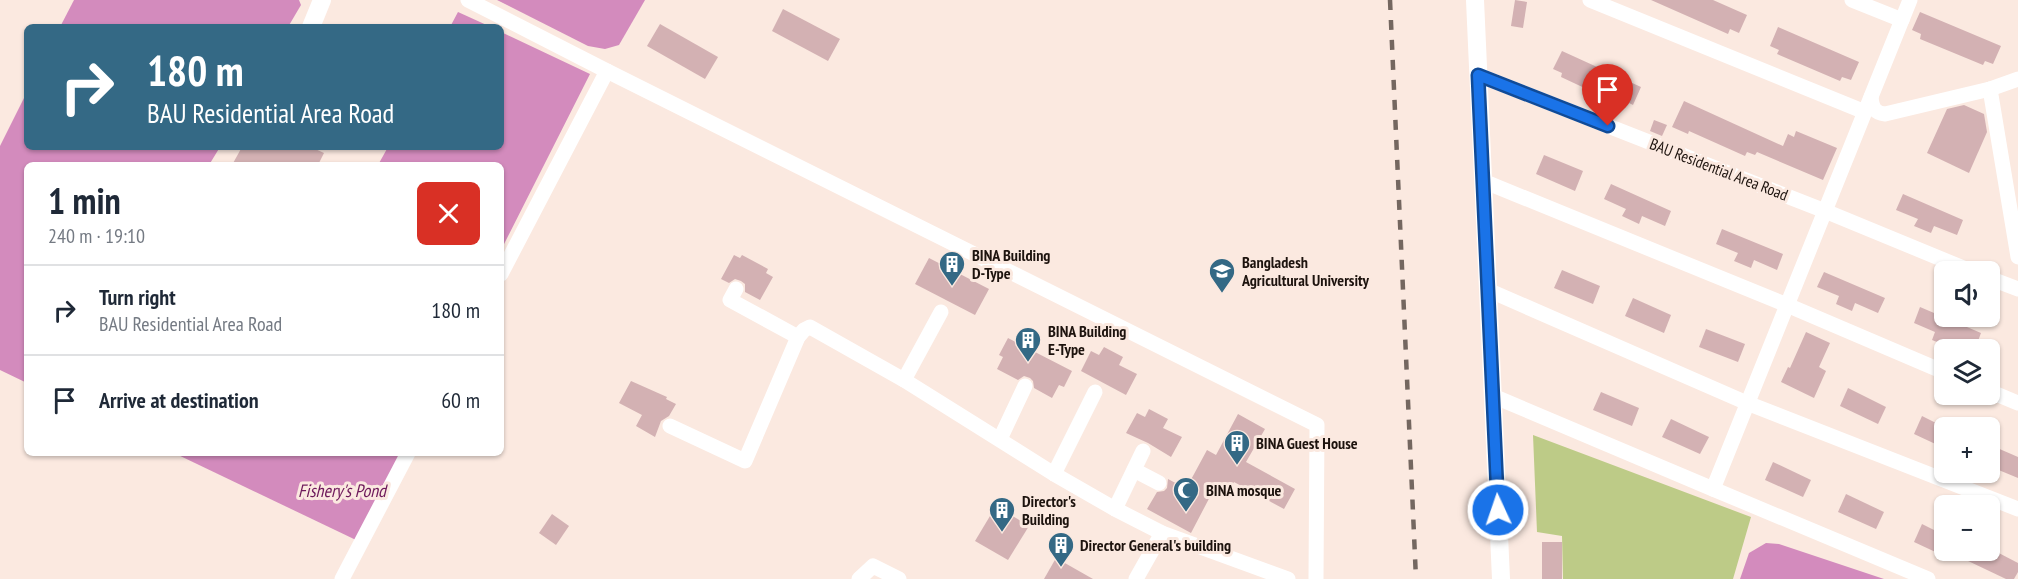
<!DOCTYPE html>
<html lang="en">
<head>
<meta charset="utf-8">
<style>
  :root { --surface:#fff; --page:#f6f6f7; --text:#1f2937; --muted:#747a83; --line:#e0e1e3 }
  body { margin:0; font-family:"PT Sans Narrow",sans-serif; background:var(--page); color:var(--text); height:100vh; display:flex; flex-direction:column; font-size:22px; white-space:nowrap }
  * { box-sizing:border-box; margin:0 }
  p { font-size:20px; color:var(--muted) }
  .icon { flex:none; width:33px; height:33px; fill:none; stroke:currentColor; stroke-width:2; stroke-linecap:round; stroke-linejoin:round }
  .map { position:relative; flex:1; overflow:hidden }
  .details { position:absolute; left:24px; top:162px; width:480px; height:294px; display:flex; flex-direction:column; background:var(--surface); border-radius:9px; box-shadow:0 2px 4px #0004 }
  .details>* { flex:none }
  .guide { position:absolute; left:24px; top:24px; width:480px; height:126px; border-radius:9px; box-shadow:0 2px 4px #0004; background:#346985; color:#fff; overflow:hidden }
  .buttons { position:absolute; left:1934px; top:261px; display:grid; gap:12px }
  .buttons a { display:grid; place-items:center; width:66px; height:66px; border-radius:9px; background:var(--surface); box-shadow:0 2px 4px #0004; font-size:30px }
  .pin { position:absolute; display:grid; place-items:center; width:51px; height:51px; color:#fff; margin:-62px -26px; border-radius:50% 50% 50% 0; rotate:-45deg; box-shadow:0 0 6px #0007 }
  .pin .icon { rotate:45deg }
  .me { position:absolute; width:66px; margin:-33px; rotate:357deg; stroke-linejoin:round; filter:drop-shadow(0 0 4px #0008) }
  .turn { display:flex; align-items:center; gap:21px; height:126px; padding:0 24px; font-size:27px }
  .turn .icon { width:78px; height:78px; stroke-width:2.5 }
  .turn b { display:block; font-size:42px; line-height:51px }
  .round { display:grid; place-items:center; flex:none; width:63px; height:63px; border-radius:9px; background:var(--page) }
  .summary { display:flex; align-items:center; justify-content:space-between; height:102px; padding:0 24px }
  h1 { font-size:36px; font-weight:700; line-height:45px }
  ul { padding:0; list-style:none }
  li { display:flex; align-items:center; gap:18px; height:90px; padding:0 24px; border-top:2px solid var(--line) }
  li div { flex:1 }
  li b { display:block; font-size:22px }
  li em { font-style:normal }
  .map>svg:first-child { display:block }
  .green { fill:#bdcb87 }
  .water { fill:#d38bbd }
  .building { fill:#d3b1b3 }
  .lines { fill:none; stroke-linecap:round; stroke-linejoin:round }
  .minor { stroke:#fff; stroke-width:15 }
  .tertiary { stroke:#fff; stroke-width:18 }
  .rail { stroke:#746760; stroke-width:4.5; stroke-dasharray:10 10; stroke-linecap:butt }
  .route-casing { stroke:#114b97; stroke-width:15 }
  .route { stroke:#1a73e8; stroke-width:10 }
  .labels { text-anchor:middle; stroke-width:6; stroke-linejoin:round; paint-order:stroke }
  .street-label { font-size:16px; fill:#1d130e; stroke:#fbe9e0 }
  .poi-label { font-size:16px; font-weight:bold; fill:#1d130e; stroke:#fbe9e0; text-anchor:start }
  .water-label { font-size:18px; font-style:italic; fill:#6e195b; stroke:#fbe9e0 }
</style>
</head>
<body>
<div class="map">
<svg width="2018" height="579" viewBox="0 0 2018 579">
  <rect width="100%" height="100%" fill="#fbe9e0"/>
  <polygon class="green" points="1533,435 1751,517 1733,579 1563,579 1562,536 1537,532"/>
  <g class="water">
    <polygon points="74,0 299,0 301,5 288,27 60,27"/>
    <polygon points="497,0 645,0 619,45 605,49 588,46"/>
    <polygon points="458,12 491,27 450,27"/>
    <polygon points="501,32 590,74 501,250 501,165 378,165 388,147 501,147"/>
    <polygon points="27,92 27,147 220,147 209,165 27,165 27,383 0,370 0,146"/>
    <polygon points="174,453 405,453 356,540"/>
    <polygon points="1766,543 1779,544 1884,579 1740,579 1749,553"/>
  </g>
  <g class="building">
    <polygon points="1515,0 1527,2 1523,28 1511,26"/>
    <polygon points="1651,0 1713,0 1747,15 1739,33 1730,29 1728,34"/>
    <polygon points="783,9 840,39 828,61 772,31"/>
    <polygon points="1920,12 2001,46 1993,64 1985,61 1983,65 1920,39 1921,34 1912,30"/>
    <polygon points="660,24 718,57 705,79 647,46"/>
    <polygon points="1778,27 1859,62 1851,80 1842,77 1840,81 1777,54 1779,50 1770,46"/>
    <polygon points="1562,51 1641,87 1633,105 1625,101 1623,106 1561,77 1562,73 1553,69"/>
    <polygon points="1684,101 1783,146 1788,134 1794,137 1796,131 1837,148 1823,180 1757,152 1755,155 1747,152 1745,156 1689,131 1688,134 1672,127"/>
    <polygon points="1964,105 1984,114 1987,132 1969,173 1927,153 1947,109"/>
    <polygon points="1654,120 1667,125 1662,136 1650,131"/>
    <polygon points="242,147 311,147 324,153 318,165 232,165"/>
    <polygon points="1544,155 1583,171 1575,191 1536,174"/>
    <polygon points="1611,184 1671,211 1665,226 1642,216 1639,224 1622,216 1626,209 1604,199"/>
    <polygon points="1903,194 1963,220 1957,235 1934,226 1931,233 1914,226 1918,219 1896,210"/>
    <polygon points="1722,229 1783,254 1777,270 1754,260 1751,268 1734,261 1738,253 1716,244"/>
    <polygon points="734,255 740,258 742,255 768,269 766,273 773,277 760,300 745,292 745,284 741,281 735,279 729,283 721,279"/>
    <polygon points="929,258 989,289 975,315 915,284"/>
    <polygon points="1562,270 1600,286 1593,304 1554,288"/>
    <polygon points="1824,272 1885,298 1878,313 1855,303 1852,311 1836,304 1839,296 1817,287"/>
    <polygon points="1633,298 1671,315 1664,333 1625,316"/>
    <polygon points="1920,307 1981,333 1975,349 1952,339 1949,347 1932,340 1935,332 1914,323"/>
    <polygon points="1706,329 1745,344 1738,362 1699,347"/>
    <polygon points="1806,332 1830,343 1819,367 1826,371 1814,398 1781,382 1788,367 1790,368"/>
    <polygon points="1008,338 1072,371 1064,387 1059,385 1052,398 1034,388 1033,381 1030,378 1024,376 1018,380 997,369 1003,357 999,355"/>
    <polygon points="1104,347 1123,357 1119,365 1137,374 1126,395 1081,371 1091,351 1099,355"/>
    <polygon points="631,381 667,397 666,399 676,404 669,416 661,421 655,437 636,426 642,415 619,403"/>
    <polygon points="1848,388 1886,407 1878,424 1840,406"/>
    <polygon points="1601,392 1639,408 1632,426 1593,410"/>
    <polygon points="1149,409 1168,419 1163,428 1182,437 1171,457 1148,443 1126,433 1137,413 1145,417"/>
    <polygon points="1238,414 1265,429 1246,462 1295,489 1284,509 1234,482 1225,498 1213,491 1191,533 1147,509 1157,492 1164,491 1167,488 1168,479 1185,488 1187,487 1207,450 1216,455"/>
    <polygon points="1922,416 1944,427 1944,448 1914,434"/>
    <polygon points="1671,419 1709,437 1700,454 1662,437"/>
    <polygon points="1995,447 2018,457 2018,478 1989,466 1989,459"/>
    <polygon points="1773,462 1811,480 1803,497 1765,480"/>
    <polygon points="1846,494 1884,512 1876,529 1838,512"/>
    <polygon points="996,506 1029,526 1008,560 975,541"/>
    <polygon points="552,514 569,526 556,545 539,533"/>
    <polygon points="1922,524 1944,535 1944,556 1914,542"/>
    <rect x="1542" y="542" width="20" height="37"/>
    <polygon points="1945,550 1993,550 2018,563 2018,572 2014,579 2006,579"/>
    <polygon points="1056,558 1093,579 1044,579"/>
  </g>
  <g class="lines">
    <g class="minor">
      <polyline points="468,0 607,71 1317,425 1316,579"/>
      <polyline points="1590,0 1865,112"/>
      <polyline points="1852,0 1902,20"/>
      <polyline points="1478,75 1825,211 1973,272"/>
      <polyline points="1990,89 2018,257"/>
      <path d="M1871,97c1,11 4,16 14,17l105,-25 28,-10"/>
      <polyline points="1483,181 1787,305 1944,372"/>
      <polyline points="501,274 607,71"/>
      <polyline points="1989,278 2018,289"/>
      <polyline points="736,289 730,300 798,337"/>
      <polyline points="1488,290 1747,403 2018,509"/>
      <polyline points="904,380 941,312"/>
      <polyline points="1989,391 2018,403"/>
      <polyline points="1493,396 1713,489 1910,0"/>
      <polyline points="670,426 745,461 798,337 804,330 810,327 904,380 1054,474 1115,509 1162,533 1288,579"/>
      <polyline points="1000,439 1025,386"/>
      <polyline points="1134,470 1159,483"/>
      <polyline points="1054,474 1095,392"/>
      <polyline points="1713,489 1928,579"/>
      <polyline points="1115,509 1143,451"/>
      <polyline points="342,579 408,453"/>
      <polyline points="859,579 873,566 899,579"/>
      <polyline points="1136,579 1162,533"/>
    </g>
    <g class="tertiary">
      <polyline points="1475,0 1501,579"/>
      <polyline points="311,27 322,0"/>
    </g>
    <polyline class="rail" points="1390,0 1416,579"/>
  </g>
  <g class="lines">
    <g class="route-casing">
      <polyline id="route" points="1498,510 1478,75 1608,126"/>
    </g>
    <use href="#route" class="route"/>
  </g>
  <defs>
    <g id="building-pin" transform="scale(1.35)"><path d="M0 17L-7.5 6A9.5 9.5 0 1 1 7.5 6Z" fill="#346985" stroke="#fbe9e0"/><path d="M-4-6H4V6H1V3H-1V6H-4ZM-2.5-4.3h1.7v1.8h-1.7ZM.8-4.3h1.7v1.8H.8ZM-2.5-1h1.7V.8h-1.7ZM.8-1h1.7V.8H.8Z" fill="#fff"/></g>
    <g id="university-pin" transform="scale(1.35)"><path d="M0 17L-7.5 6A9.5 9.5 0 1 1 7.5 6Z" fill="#346985" stroke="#fbe9e0"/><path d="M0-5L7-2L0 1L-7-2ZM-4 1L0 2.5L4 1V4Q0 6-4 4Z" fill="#fff"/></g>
    <g id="mosque-pin" transform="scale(1.35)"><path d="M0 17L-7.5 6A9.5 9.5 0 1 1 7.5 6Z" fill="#346985" stroke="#fbe9e0"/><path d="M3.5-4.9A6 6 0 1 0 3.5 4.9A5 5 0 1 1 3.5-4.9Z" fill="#fff"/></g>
  </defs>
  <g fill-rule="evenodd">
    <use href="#building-pin" x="952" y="264"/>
    <use href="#university-pin" x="1222" y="271"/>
    <use href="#building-pin" x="1028" y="340"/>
    <use href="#building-pin" x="1237" y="443"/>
    <use href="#mosque-pin" x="1186" y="490"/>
    <use href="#building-pin" x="1002" y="510"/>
    <use href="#building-pin" x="1061" y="545"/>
  </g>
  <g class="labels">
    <g class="street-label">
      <text transform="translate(1719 169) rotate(21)" y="6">BAU Residential Area Road</text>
    </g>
    <g class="poi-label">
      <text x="972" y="261">BINA Building<tspan x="972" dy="18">D-Type</tspan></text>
      <text x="1242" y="268">Bangladesh<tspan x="1242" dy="18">Agricultural University</tspan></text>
      <text x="1048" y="337">BINA Building<tspan x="1048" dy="18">E-Type</tspan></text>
      <text x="1256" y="449">BINA Guest House</text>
      <text x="1206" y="496">BINA mosque</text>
      <text x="1022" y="507">Director's<tspan x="1022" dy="18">Building</tspan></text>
      <text x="1080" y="551">Director General's building</text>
    </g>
    <g class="water-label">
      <text x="342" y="497">Fishery's Pond</text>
    </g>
  </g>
</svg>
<div class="buttons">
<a><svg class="icon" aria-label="sound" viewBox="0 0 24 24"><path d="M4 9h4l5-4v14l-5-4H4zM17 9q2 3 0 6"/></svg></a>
<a><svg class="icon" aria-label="layers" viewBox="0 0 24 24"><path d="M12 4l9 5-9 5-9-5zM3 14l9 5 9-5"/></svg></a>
<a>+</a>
<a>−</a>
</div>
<div class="pin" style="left:1608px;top:126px;background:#d93025"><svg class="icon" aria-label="arrive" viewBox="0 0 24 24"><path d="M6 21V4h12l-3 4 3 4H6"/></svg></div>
<svg class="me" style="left:1498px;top:510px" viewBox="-20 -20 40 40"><circle r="17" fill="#1a73e8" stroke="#fff" stroke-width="3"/><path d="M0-11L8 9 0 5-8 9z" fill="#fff"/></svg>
<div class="guide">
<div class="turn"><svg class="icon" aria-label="right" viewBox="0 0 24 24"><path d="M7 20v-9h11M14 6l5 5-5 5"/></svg><div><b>180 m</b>BAU Residential Area Road</div></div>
</div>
<section class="details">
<div class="summary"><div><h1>1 min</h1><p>240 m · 19:10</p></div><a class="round" style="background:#d93025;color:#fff"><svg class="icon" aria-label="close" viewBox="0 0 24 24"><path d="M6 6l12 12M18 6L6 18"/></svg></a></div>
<ul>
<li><svg class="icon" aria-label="right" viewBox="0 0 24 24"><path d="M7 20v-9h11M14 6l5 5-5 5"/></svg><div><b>Turn right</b><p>BAU Residential Area Road</p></div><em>180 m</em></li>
<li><svg class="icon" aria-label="arrive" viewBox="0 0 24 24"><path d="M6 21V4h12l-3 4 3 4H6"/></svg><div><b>Arrive at destination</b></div><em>60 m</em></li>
</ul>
</section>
</div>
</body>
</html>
